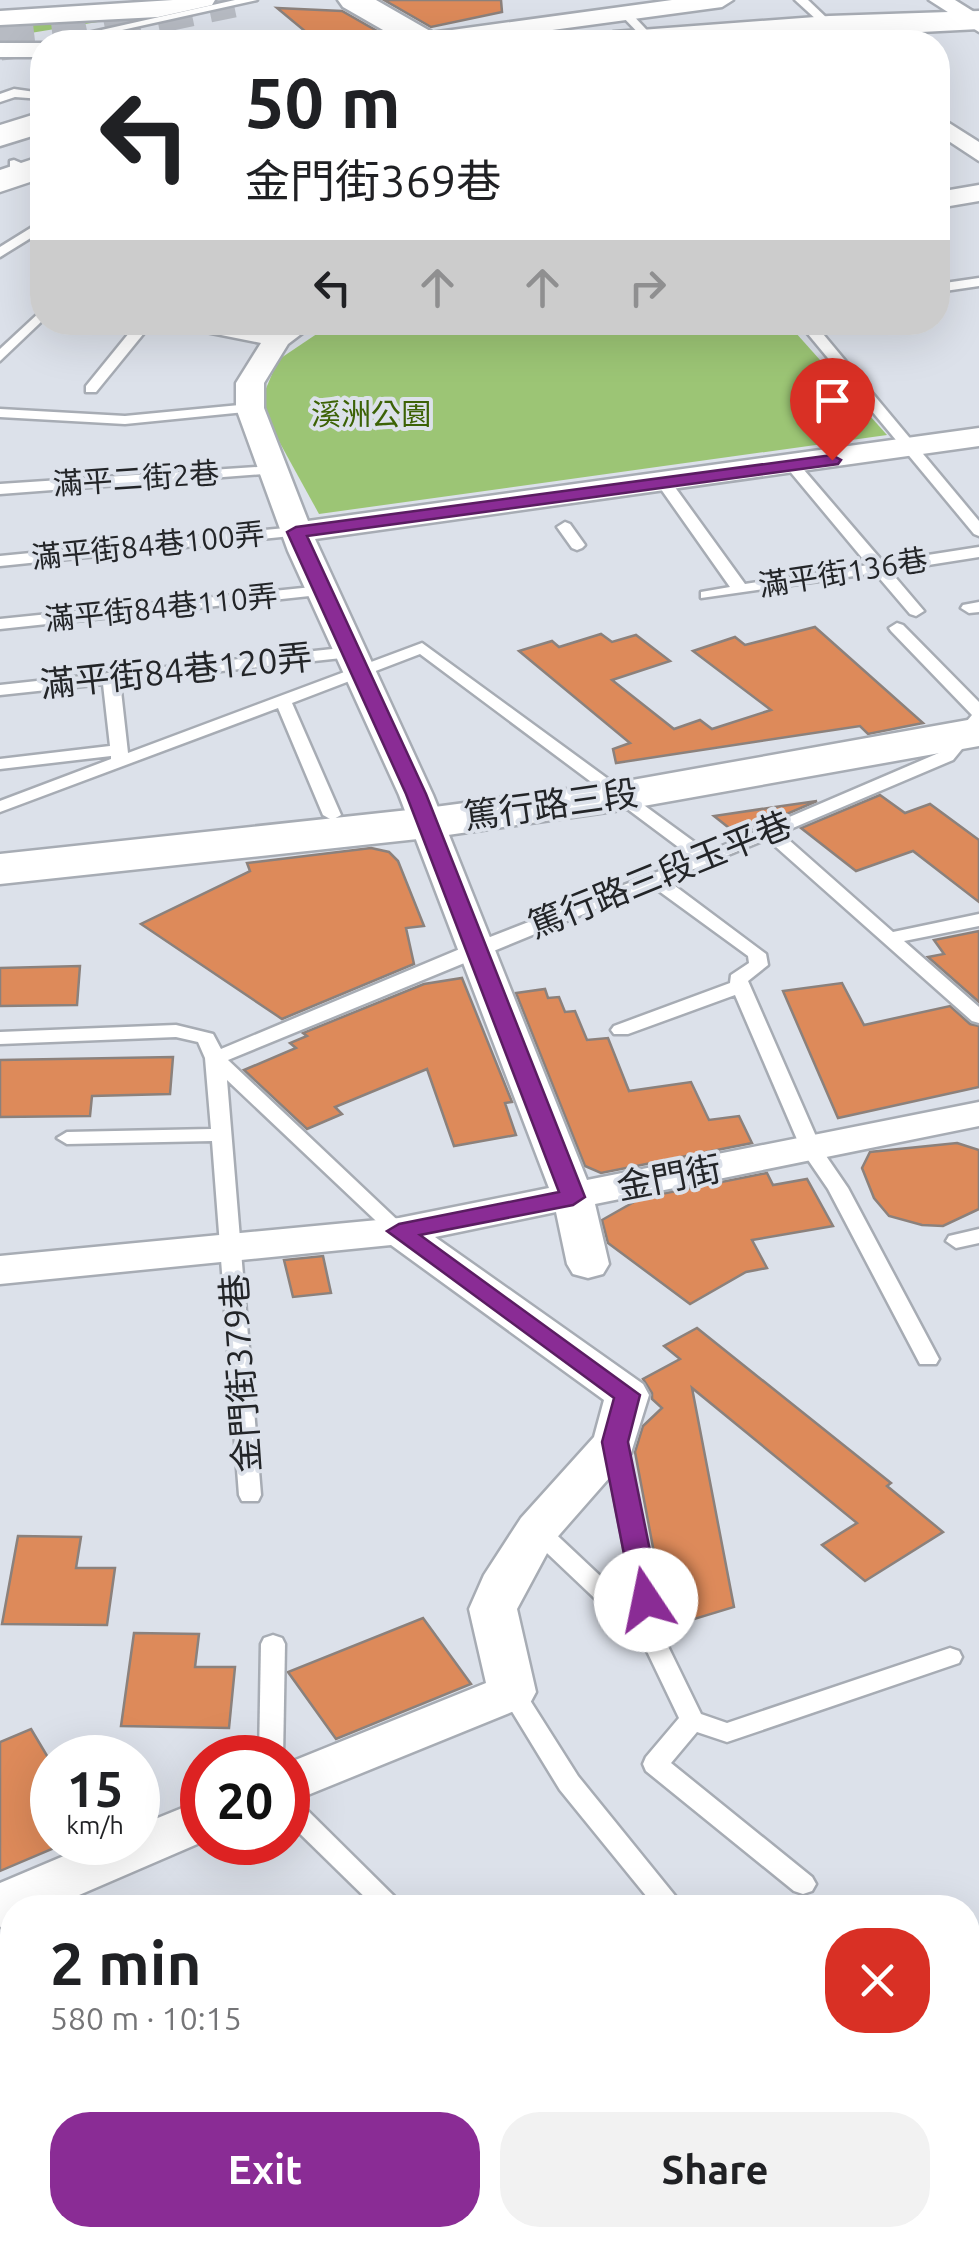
<!DOCTYPE html>
<html lang="en">
<head>
<meta charset="utf-8">
<style>
  :root { --surface:#fff; --page:#f2f2f2; --text:#202124; --muted:#757577; --accent:#8a2c95 }
  body { margin:0; font-family:Ubuntu,"Noto Sans TC",sans-serif; background:var(--page); color:var(--text); height:100vh; display:flex; flex-direction:column; font-size:38px; white-space:nowrap }
  * { box-sizing:border-box; margin:0 }
  p { font-size:32px; color:var(--muted) }
  .icon { flex:none; width:55px; height:55px; fill:none; stroke:currentColor; stroke-width:2; stroke-linecap:round; stroke-linejoin:round }
  .map { position:relative; flex:1; overflow:hidden }
  .details { position:absolute; left:0px; top:1895px; width:980px; height:352px; display:flex; flex-direction:column; background:var(--surface); border-radius:40px 40px 0 0; box-shadow:0 10px 40px #0002 }
  .details>* { flex:none }
  .banner { position:absolute; left:30px; top:30px; width:920px; height:305px; border-radius:40px; box-shadow:0 10px 40px #0002; background:#fff; color:var(--text); overflow:hidden }
  .speed { position:absolute; left:30px; top:1735px; display:flex; gap:20px; font-size:50px; font-weight:700; text-align:center }
  .speed>* { display:grid; place-content:center; width:130px; height:130px; border-radius:50%; background:var(--surface); box-shadow:0 10px 40px #0002; line-height:1 }
  .speed small { font-size:25px; font-weight:400 }
  .speed .limit { border:15px solid #d22; background:#fff; color:#111 }
  .pin { position:absolute; display:grid; place-items:center; width:85px; height:85px; color:#fff; margin:-102px -42px; border-radius:50% 50% 50% 0; rotate:-45deg; box-shadow:0 0 10px #0007 }
  .pin .icon { rotate:45deg }
  .me { position:absolute; width:110px; margin:-55px; rotate:349deg; stroke-linejoin:round; filter:drop-shadow(0 0 8px #0008) }
  .turn { display:flex; align-items:center; gap:35px; height:210px; padding:0 50px; font-size:45px }
  .turn .icon { width:130px; height:130px; stroke-width:2.5 }
  .turn b { display:block; font-size:70px; line-height:85px }
  .lanes { display:flex; align-items:center; height:95px; padding:0 50px; background:#0003; justify-content:center; gap:50px; direction:ltr }
  .lanes .off { opacity:.35 }
  .round { display:grid; place-items:center; flex:none; width:105px; height:105px; border-radius:40px; background:var(--page) }
  .summary { display:flex; align-items:center; justify-content:space-between; height:170px; padding:0 50px }
  h1 { font-size:60px; font-weight:600; line-height:75px }
  .button { display:flex; gap:20px; margin-top:auto; padding:20px 50px }
  .button a { flex:1; height:115px; border-radius:40px; background:var(--accent); color:#fff; font-size:40px; font-weight:600; line-height:115px; text-align:center }
  .button a+a { background:var(--page); color:var(--text) }
  .map>svg:first-child { display:block }
  .green { fill:#9cc575 }
  .building { fill:#dd8a5a; stroke:#8b817c; stroke-width:2.5 }
  .lines { fill:none; stroke-linecap:round; stroke-linejoin:round }
  .secondary-tunnel { stroke:#b7bbc3; stroke-width:35; stroke-dasharray:35 18; stroke-linecap:butt }
  .lane-casing { stroke:#a7acb4; stroke-width:5 }
  .street-casing { stroke:#a7acb4; stroke-width:5 }
  .secondary-casing { stroke:#a7acb4; stroke-width:5 }
  .lane { fill:#fff; fill-rule:evenodd }
  .street { fill:#fff; fill-rule:evenodd }
  .secondary { fill:#fff; fill-rule:evenodd }
  .route { fill:#8a2c95; stroke:#5a1d61; stroke-width:2.5 }
  .labels { text-anchor:middle; stroke-width:8; stroke-linejoin:round; paint-order:stroke }
  .far-park-label { font-size:30px; fill:#3c6205; stroke:#dce1ea }
  .far-street-label { font-size:30px; fill:#232528; stroke:#dce1ea }
  .street-label { font-size:35px; fill:#232528; stroke:#dce1ea }
</style>
</head>
<body>
<div class="map">
<svg width="979" height="2246" viewBox="0 0 979 2246">
  <rect width="100%" height="100%" fill="#dce1ea"/>
  <g class="green">
    <polygon points="122,18 0,38 0,22"/>
    <polygon points="333,323 787,323 887,435 319,514 259,405 278,360"/>
  </g>
  <g class="building">
    <polygon points="384,0 501,0 502,12 431,27"/>
    <polygon points="277,8 342,11 384,35 318,42"/>
    <polygon points="815,627 923,723 868,734 860,726 616,763 613,749 630,743 519,651 552,641 559,647 601,634 612,642 636,635 670,661 612,680 674,729 700,720 712,729 771,710 693,651 735,637 745,645"/>
    <polygon points="880,795 905,813 930,804 979,840 979,902 913,851 856,871 801,828"/>
    <polygon points="817,801 738,835 714,816 775,807"/>
    <polygon points="371,848 389,852 398,861 424,926 406,928 414,964 282,1019 141,924 250,871 247,863"/>
    <polygon points="979,931 979,1002 928,957 944,954 934,940"/>
    <polygon points="80,966 77,1005 0,1006 0,968"/>
    <polygon points="462,978 512,1102 505,1103 516,1135 454,1146 427,1069 335,1107 342,1114 307,1129 244,1070 296,1048 290,1043 307,1036 303,1033 424,984"/>
    <polygon points="842,983 864,1025 950,1006 970,1024 979,1026 979,1087 838,1118 783,991"/>
    <polygon points="545,989 548,998 559,997 565,1012 575,1011 587,1040 608,1038 629,1091 691,1082 709,1120 739,1116 752,1143 601,1173 585,1166 516,993"/>
    <polygon points="173,1057 170,1094 92,1096 90,1116 0,1117 0,1060"/>
    <polygon points="957,1143 979,1150 979,1209 943,1226 922,1225 889,1216 874,1198 862,1168 870,1152"/>
    <polygon points="767,1173 773,1185 807,1179 833,1226 752,1240 767,1268 746,1272 690,1304 608,1243 602,1220 641,1198"/>
    <polygon points="323,1256 331,1293 293,1297 284,1260"/>
    <polygon points="697,1328 891,1483 887,1486 943,1532 865,1581 822,1545 857,1523 692,1388 734,1607 668,1627 635,1452 643,1426 662,1408 652,1399 652,1393 643,1379 680,1359 664,1346"/>
    <polygon points="18,1536 81,1537 76,1568 115,1568 107,1625 2,1624"/>
    <polygon points="423,1618 471,1684 336,1739 288,1672"/>
    <polygon points="134,1633 199,1634 195,1667 235,1667 229,1728 121,1726"/>
    <polygon points="31,1729 52,1764 52,1849 0,1871 0,1742"/>
  </g>
  <g class="lines">
    <polyline class="secondary-tunnel" points="0,43 61,36 233,0"/>
    <g class="lane-casing">
      <g id="lane">
        <polygon points="235,0 257,0 68,42 48,42"/>
        <polygon points="795,0 808,0 852,42 841,42"/>
        <polygon points="620,10 628,10 658,42 647,42 620,14"/>
        <polygon points="14,89 42,93 42,99 15,97 0,102 0,94"/>
        <polygon points="14,160 42,172 42,180 10,167 10,161"/>
        <polygon points="42,221 42,231 0,257 0,247"/>
        <polygon points="979,278 979,286 938,292 938,284"/>
        <polygon points="42,310 42,321 0,361 0,349"/>
        <polygon points="138,322 153,322 96,392 86,392 86,386"/>
        <polygon points="798,322 813,322 979,521 979,536 974,534"/>
        <polygon points="250,404 257,408 255,411 125,424 0,417 0,409 125,416"/>
        <polygon points="793,462 798,463 883,562 979,547 979,557 890,571 924,611 916,616 910,614 875,573 701,598 701,592 730,587 656,482 659,479 669,479 745,584 868,565 788,469 788,463"/>
        <polygon points="272,466 277,467 277,473 0,494 0,484"/>
        <polygon points="565,522 570,524 585,545 582,548 577,550 572,548 557,527"/>
        <polygon points="296,527 301,529 301,535 0,566 0,556"/>
        <polygon points="322,586 330,591 328,594 0,629 0,619"/>
        <polygon points="979,602 979,612 969,613 961,608 963,605"/>
        <polygon points="897,623 903,625 979,702 979,728 953,760 781,833 893,932 979,914 979,926 904,941 979,1007 979,1023 972,1021 767,839 667,880 766,954 768,965 748,981 822,1150 848,1188 939,1359 936,1364 920,1364 828,1189 802,1151 735,995 628,1034 614,1034 611,1030 614,1026 730,983 731,975 749,963 748,956 652,886 228,1060 409,1231 406,1236 392,1236 227,1080 261,1495 258,1501 242,1501 239,1495 212,1141 67,1144 57,1138 67,1132 211,1129 205,1058 198,1042 176,1037 0,1044 0,1032 176,1025 213,1034 221,1049 467,946 693,858 420,654 292,703 341,815 332,820 323,815 278,708 0,812 0,801 111,759 111,756 0,769 0,759 110,746 103,684 0,695 0,685 351,647 359,652 351,657 120,682 128,753 422,643 708,852 941,752 972,715 891,631 889,628"/>
        <polygon points="979,1229 979,1243 956,1248 946,1241 949,1236"/>
        <polygon points="615,1434 623,1437 626,1442 658,1600 654,1606 646,1609 638,1606 634,1600 604,1442 607,1437"/>
        <polygon points="537,1522 545,1524 662,1634 701,1714 727,1723 941,1651 950,1648 959,1651 962,1657 959,1663 727,1742 697,1732 671,1763 812,1877 816,1884 812,1891 803,1894 794,1891 646,1771 643,1764 646,1757 679,1718 644,1645 529,1536 525,1530 529,1524"/>
        <polygon points="273,1635 282,1638 285,1644 283,1758 259,1758 261,1644 264,1638"/>
        <polygon points="512,1683 521,1686 578,1776 685,1908 656,1908 560,1790 500,1692 503,1686"/>
        <polygon points="288,1797 297,1800 406,1908 376,1908 288,1822"/>
        <polygon points="0,1962 12,1969 12,2000 0,1993"/>
        <polygon points="968,2108 979,2112 979,2140 968,2135"/>
        <polygon points="195,2235 226,2235 232,2246 201,2246"/>
      </g>
    </g>
    <g class="street-casing">
      <g id="street">
        <polygon points="173,0 215,0 212,5 158,17 0,25 0,11"/>
        <polygon points="672,0 733,0 722,7 463,42 411,41 423,34"/>
        <polygon points="929,0 955,0 979,15 979,32"/>
        <rect x="0" y="43" width="42" height="14"/>
        <polygon points="938,116 979,142 979,161 938,134"/>
        <polygon points="979,185 979,201 938,208 938,192"/>
        <polygon points="183,322 241,322 274,329 284,322 317,322 288,344 264,383 264,408 308,521 979,428 979,446 315,539 433,795 587,1180 979,1102 979,1126 595,1204 609,1264 603,1274 588,1278 573,1274 567,1264 556,1212 435,1237 643,1384 649,1395 631,1453 553,1542 517,1609 536,1692 529,1705 288,1803 288,1763 486,1683 469,1609 484,1575 521,1518 594,1437 604,1400 391,1245 0,1284 0,1256 399,1218 549,1188 399,795 288,551 236,408 236,383 261,343 186,328"/>
        <polygon points="202,1800 202,1842 49,1908 12,1908 12,1923 0,1927 0,1883 97,1842 138,1842 138,1826"/>
      </g>
    </g>
    <g class="secondary-casing">
      <g id="secondary">
        <polygon points="338,0 376,0 437,35 442,42 404,42 343,7"/>
        <polygon points="979,11 979,29 728,42 598,42 603,35 614,32 829,16"/>
        <polygon points="42,112 42,133 0,146 0,125"/>
        <polygon points="42,156 42,178 0,192 0,170"/>
        <polygon points="979,718 979,746 621,810 427,838 0,884 0,854 427,808 621,782"/>
      </g>
    </g>
    <use href="#lane" class="lane"/>
    <use href="#street" class="street"/>
    <use href="#secondary" class="secondary"/>
  </g>
  <polygon class="route" points="832,455 841,460 838,464 307,536 426,794 585,1197 573,1205 420,1235 640,1395 628,1442 660,1600 656,1607 637,1607 633,1600 602,1442 614,1398 387,1231 399,1224 559,1192 406,794 287,532 296,527"/>
  <g class="labels">
    <g class="far-park-label">
      <text x="371" y="425">溪洲公園</text>
    </g>
    <g class="far-street-label">
      <text transform="translate(136 479) rotate(-4)" y="10">滿平二街2巷</text>
      <text transform="translate(148 546) rotate(-6)" y="10">滿平街84巷100弄</text>
      <text transform="translate(843 573) rotate(-9)" y="10">滿平街136巷</text>
      <text transform="translate(161 608) rotate(-6)" y="10">滿平街84巷110弄</text>
    </g>
    <g class="street-label">
      <text transform="translate(176 671) rotate(-6)" y="12">滿平街84巷120弄</text>
      <text transform="translate(551 805) rotate(-8)" y="12">篤行路三段</text>
      <text transform="translate(660 875) rotate(-22)" y="12">篤行路三段玉平巷</text>
      <text transform="translate(669 1178) rotate(-11)" y="12">金門街</text>
      <text transform="translate(241 1373) rotate(-94)" y="12">金門街379巷</text>
    </g>
  </g>
</svg>
<div class="speed"><div>15<small>km/h</small></div><div class="limit">20</div></div>
<div class="pin" style="left:832px;top:460px;background:#d93025"><svg class="icon" aria-label="arrive" viewBox="0 0 24 24"><path d="M6 21V4h12l-3 4 3 4H6"/></svg></div>
<svg class="me" style="left:646px;top:1600px" viewBox="-20 -20 40 40"><circle r="19" fill="#fff"/><path d="M0-13L10 11 0 6-10 11z" fill="#8a2c95"/></svg>
<div class="banner">
<div class="turn"><svg class="icon" aria-label="left" viewBox="0 0 24 24"><path d="M17 20v-9H6M10 6l-5 5 5 5"/></svg><div><b>50 m</b>金門街369巷</div></div>
<div class="lanes"><svg class="icon" aria-label="left" viewBox="0 0 24 24"><path d="M17 20v-9H6M10 6l-5 5 5 5"/></svg><svg class="icon off" aria-label="ahead" viewBox="0 0 24 24"><path d="M12 20V5M6 11l6-6 6 6"/></svg><svg class="icon off" aria-label="ahead" viewBox="0 0 24 24"><path d="M12 20V5M6 11l6-6 6 6"/></svg><svg class="icon off" aria-label="right" viewBox="0 0 24 24"><path d="M7 20v-9h11M14 6l5 5-5 5"/></svg></div>
</div>
<section class="details">
<div class="summary"><div><h1>2 min</h1><p>580 m · 10:15</p></div><a class="round" style="background:#d93025;color:#fff"><svg class="icon" aria-label="close" viewBox="0 0 24 24"><path d="M6 6l12 12M18 6L6 18"/></svg></a></div>
<div class="button"><a>Exit</a><a>Share</a></div>
</section>
</div>
</body>
</html>
